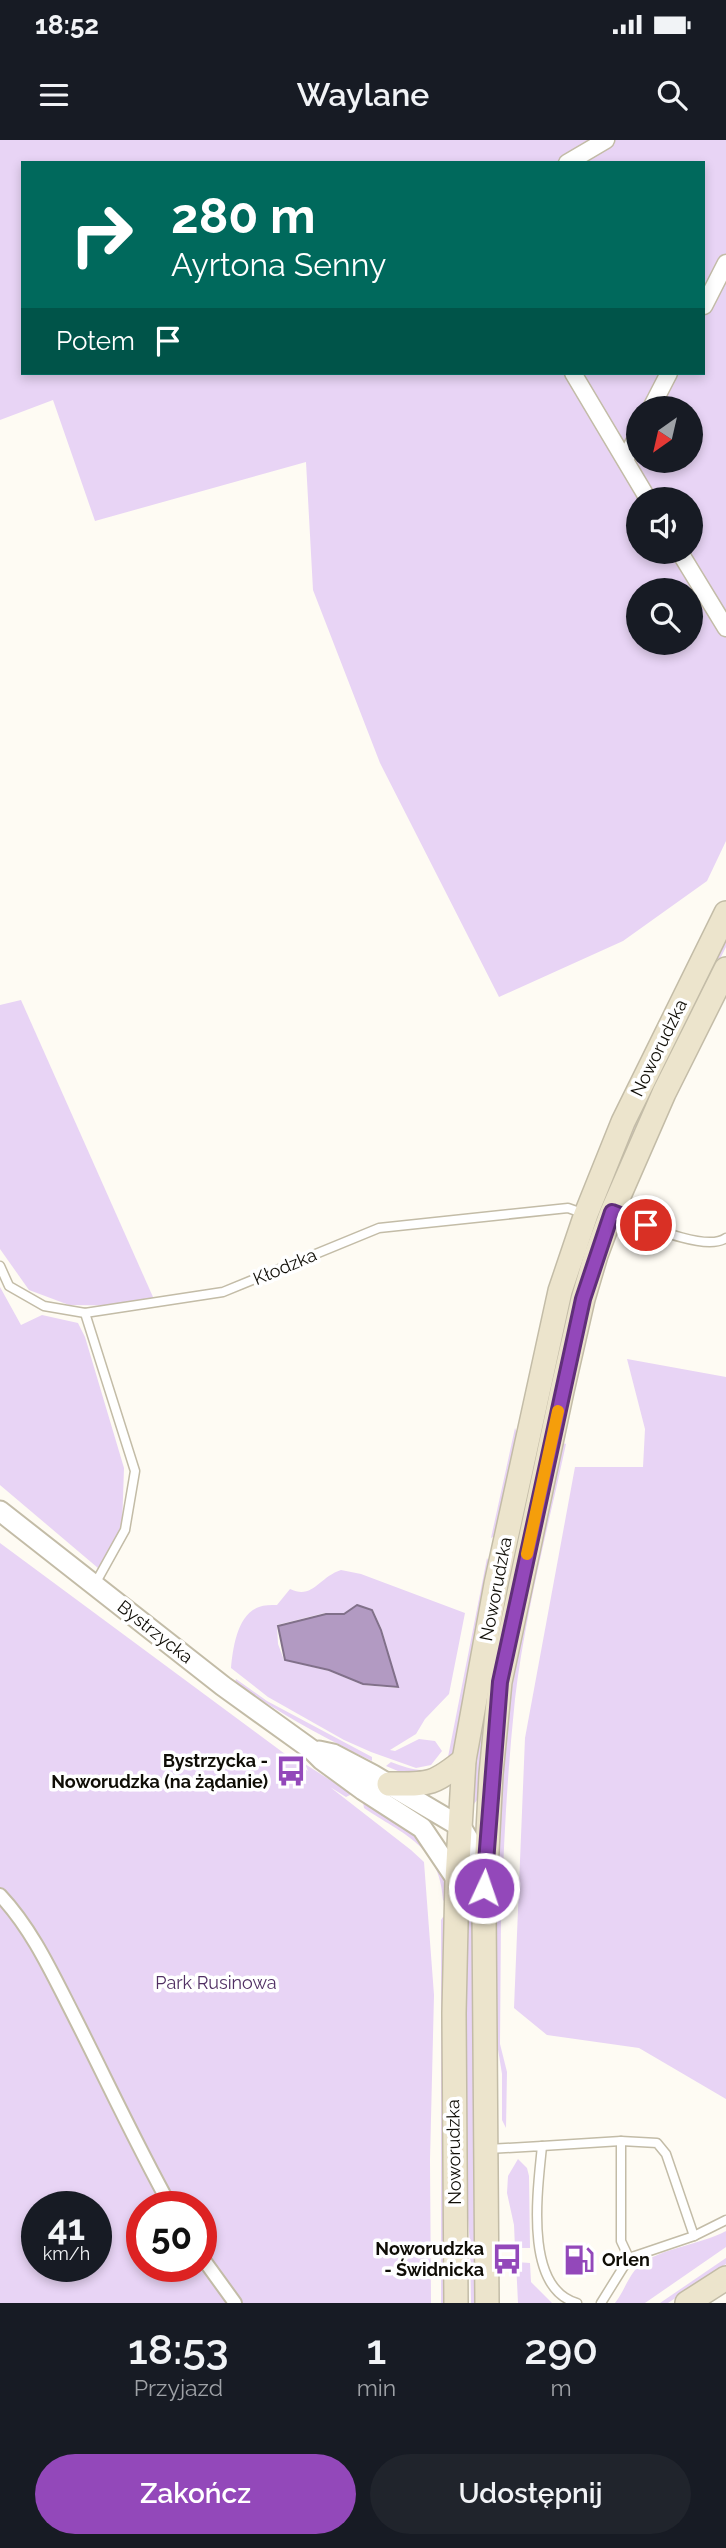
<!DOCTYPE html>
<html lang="pl">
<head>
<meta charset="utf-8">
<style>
  :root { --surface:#171b24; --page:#20242c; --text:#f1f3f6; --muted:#9ea1a6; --accent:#9348ba }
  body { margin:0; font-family:Raleway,sans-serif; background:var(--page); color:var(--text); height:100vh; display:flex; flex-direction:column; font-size:26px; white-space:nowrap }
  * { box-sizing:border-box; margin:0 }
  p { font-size:23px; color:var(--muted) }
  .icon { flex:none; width:38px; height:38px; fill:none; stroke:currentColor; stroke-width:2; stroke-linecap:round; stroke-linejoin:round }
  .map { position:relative; height:2163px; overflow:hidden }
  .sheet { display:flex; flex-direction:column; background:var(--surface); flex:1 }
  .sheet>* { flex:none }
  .banner { position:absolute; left:21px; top:21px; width:684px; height:214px; border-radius:0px; box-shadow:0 4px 10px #0003; background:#00695c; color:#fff; overflow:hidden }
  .needle { width:46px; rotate:214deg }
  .controls { position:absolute; left:626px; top:256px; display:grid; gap:14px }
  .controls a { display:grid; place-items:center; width:77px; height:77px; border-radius:50%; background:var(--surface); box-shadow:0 4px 10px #0003; font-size:35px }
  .speed { position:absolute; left:21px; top:2051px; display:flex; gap:14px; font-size:35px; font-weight:700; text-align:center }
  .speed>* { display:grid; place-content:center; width:91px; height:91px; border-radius:50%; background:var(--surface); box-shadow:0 4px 10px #0003; line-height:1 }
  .speed small { font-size:18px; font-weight:400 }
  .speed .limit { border:10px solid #d22; background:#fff; color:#111 }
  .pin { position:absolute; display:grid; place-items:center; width:60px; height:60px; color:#fff; margin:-30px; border:4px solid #fff; border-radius:50%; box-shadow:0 2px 7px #0007 }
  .me { position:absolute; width:77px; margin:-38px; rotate:3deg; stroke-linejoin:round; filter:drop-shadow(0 0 5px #0008) }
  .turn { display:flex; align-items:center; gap:24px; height:147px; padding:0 35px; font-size:32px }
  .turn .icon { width:91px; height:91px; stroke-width:2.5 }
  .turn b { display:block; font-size:49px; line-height:60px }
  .then { display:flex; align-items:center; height:66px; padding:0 35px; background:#0003; gap:14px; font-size:26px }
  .eta { display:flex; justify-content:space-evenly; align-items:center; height:119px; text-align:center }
  .eta b { font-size:42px; font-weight:600; line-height:49px }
  .action { display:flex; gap:14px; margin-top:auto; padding:14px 35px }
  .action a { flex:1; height:80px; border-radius:42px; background:var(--accent); color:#fff; font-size:28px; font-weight:600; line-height:80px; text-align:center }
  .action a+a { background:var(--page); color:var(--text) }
  .status { display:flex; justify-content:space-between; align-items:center; height:49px; padding:0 35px; background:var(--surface); direction:ltr }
  .status svg { height:19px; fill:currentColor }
  header { display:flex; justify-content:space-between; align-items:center; height:91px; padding:0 35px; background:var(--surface); font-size:32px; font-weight:600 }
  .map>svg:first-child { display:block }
  .green { fill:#e8d4f5; fill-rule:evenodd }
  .water { fill:#b29ac2; stroke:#81708a; stroke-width:2 }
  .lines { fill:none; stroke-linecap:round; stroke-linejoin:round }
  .service-casing { stroke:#c3bca7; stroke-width:11 }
  .pedestrian-casing { stroke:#c3bca7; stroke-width:16 }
  .minor-casing { stroke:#c3bca7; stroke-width:19 }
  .tertiary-casing { stroke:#c3bca7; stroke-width:23 }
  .secondary-casing { stroke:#c3bca7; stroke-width:26 }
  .service { stroke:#fff; stroke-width:8 }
  .pedestrian { stroke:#fff; stroke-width:12 }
  .minor { stroke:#fff; stroke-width:16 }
  .tertiary { stroke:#fff; stroke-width:19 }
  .secondary { stroke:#ece4cc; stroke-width:23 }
  .route-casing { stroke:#602f79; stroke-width:18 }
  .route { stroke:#9348ba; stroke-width:12 }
  .slow { stroke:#f59e0b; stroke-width:12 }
  .labels { text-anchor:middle; stroke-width:7; stroke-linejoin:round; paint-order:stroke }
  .street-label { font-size:18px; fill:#0f0d06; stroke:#fff }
  .poi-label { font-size:18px; font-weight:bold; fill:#0f0d06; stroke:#fff; text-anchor:end }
  .park-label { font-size:18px; fill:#502f63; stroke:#fff }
</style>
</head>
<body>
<div class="status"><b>18:52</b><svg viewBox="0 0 49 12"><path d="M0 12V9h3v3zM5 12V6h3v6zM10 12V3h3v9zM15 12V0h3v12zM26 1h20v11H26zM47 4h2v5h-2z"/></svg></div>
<header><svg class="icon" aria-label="menu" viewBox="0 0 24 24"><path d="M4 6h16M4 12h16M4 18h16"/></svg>Waylane<svg class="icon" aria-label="search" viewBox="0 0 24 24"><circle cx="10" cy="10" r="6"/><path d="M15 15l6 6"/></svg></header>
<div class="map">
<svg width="726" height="2163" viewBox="0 0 726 2163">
  <rect width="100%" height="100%" fill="#fefbf3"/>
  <g class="green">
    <path d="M0,0h726v701l-19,40 -84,60 -124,56 -119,-234 -67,-173 -7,-128 -211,59 -42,-121 -53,20zM23,23h681v210h-681zM639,268h52v52h-52zM639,359h52v52h-52zM639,450h52v52h-52z"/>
    <polygon points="726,795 726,807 667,924 621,1025 481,1655 470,1669 473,1628 487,1538 569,1153 613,1028"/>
    <polygon points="21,860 157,1166 69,1165 29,1150 0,1109 0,865"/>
    <polygon points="0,1147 21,1185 42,1175 78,1183 85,1197 124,1328 122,1388 98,1428 0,1345"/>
    <polygon points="627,1219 726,1237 726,1959 639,1908 547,1895 514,1868 525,1598 575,1327 643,1327 645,1289"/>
    <polygon points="515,1288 518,1295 497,1395 491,1398"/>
    <path d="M563,1303l3,1c-18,84 -41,170 -51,255 -7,67 -11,135 -13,202l-5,1 5,-110 9,-99 8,-56 41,-193z"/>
    <path d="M0,1403l308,228 -3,-7 47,30 -6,3 -16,-10 81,63 13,12 10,133 -4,165 1,143h-431zM37,2067h59v59h-59zM142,2067h59v59h-59z"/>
    <path d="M487,1418l4,7 -36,191c-19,28 -42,22 -69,10l5,-4c21,8 40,15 57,-5z"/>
    <path d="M341,1430l20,4 104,39 -16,81 -24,25 -9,15 -26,16 5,1 24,-12 16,2 7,10 -11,14 -15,3 -45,-16 -27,-12 -76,-43 -37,-29c2,-20 6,-53 28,-61 5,-2 12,-2 18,-2l13,-16c23,11 29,-12 51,-19zM358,1465l15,5 9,20 16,58 -35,-3 -34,-14 -45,-11 -6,-16 -1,-19 48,-12h19z"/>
    <path d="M236,1539l31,22 105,56v4c-47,-23 -94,-48 -137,-79z"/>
    <path d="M363,1662c40,25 85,47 83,101l-3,-3c-3,-54 -39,-65 -79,-92z"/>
    <polygon points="443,1777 447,1777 446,2163 441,2163 441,1780"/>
    <polygon points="466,1777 472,1777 475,1854 478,2163 471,2163 470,2105 464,2023"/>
    <polygon points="499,1777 501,1777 500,1904 507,1932 506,1988 502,1980 502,1934 496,1897 497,1779"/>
    <polygon points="518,2019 527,2028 529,2036 530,2108 515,2108 514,2085 507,2053 508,2036"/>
    <path d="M726,2091v16l-81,56h-30c8,-10 12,-23 20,-33 17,-21 66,-25 91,-39z"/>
    <polygon points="726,2118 726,2124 668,2163 660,2163"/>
    <polygon points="516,2122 530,2123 531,2142 552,2163 518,2163"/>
  </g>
  <polygon class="water" points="357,1465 372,1470 381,1490 398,1547 363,1544 329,1530 285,1520 278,1486 326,1474 344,1474"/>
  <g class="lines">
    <g class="service-casing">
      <g id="service">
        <path d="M615,1073c24,9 90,40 111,25"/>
        <polyline points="0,1126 9,1146 44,1166 85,1173 223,1152 379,1088 568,1068 585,1074"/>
        <polyline points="85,1173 135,1331 125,1390 95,1444"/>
        <polyline points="621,2001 621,2101 629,2118"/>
        <polyline points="542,2006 621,2001 657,2003 666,2014 694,2096"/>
        <path d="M488,2009l54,-3c-4,42 -19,142 35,157"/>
        <polyline points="601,2163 629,2118 694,2096 726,2080"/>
      </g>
    </g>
    <g class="pedestrian-casing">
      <g id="pedestrian">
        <path d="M0,1755c32,34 52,78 73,119 33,65 63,130 98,193"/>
        <polyline points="201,2116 235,2163"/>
      </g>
    </g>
    <g class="minor-casing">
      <g id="minor">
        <polyline points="567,23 606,0"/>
        <polyline points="704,166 726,123"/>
        <polyline points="573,233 648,359"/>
        <polyline points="651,268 669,233"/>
        <polyline points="625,319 639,293"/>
        <polyline points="679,411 726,488"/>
      </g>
    </g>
    <g class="tertiary-casing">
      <g id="tertiary">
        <polyline points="0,1371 223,1546 312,1610 322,1620 363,1650 422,1688 457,1740"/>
        <polyline points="319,1611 333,1614 373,1635 461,1687 485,1727"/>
      </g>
    </g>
    <g class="secondary-casing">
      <g id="secondary">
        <path d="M389,1644c39,0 43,2 75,-24"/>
        <polyline points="456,2163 454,1873 457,1740 464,1620 496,1444 560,1151 586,1074 623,982 726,773"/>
        <polyline points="487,2163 484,1769 491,1634 500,1542 562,1251 583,1159 596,1115 612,1072 664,953 726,829"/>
        <polyline points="687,2163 726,2138"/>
      </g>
    </g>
    <use href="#service" class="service"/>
    <use href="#pedestrian" class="pedestrian"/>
    <use href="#minor" class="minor"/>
    <use href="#tertiary" class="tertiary"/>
    <use href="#secondary" class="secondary"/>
  </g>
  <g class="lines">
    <g class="route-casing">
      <polyline id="route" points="484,1748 500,1542 583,1159 612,1072 646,1085"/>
    </g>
    <use href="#route" class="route"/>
    <polyline class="slow" points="527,1414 558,1271"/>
  </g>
  <defs>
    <g id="bus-bare" transform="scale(2.415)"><path d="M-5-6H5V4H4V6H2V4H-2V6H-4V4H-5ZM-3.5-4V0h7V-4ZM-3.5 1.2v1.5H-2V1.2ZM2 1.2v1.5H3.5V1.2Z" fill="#9348ba" stroke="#fff" stroke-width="2.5" paint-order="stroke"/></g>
    <g id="fuel-bare" transform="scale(2.415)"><path d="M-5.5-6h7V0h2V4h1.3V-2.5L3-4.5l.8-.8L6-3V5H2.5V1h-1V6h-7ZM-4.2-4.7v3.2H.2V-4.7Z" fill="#9348ba" stroke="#fff" stroke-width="2.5" paint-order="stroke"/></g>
  </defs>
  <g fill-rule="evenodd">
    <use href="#bus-bare" x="291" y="1631"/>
    <use href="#bus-bare" x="507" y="2119"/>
    <use href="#fuel-bare" x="579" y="2120"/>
  </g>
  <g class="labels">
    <g class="street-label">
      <text transform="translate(659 908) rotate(-64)" y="6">Noworudzka</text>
      <text transform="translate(285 1127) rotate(-23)" y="6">Kłodzka</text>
      <text transform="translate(496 1449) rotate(-79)" y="6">Noworudzka</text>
      <text transform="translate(155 1492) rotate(38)" y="6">Bystrzycka</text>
      <text transform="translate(454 2012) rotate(-91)" y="6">Noworudzka</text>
    </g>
    <g class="poi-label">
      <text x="268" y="1627">Bystrzycka -<tspan x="268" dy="21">Noworudzka (na żądanie)</tspan></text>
      <text x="484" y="2115">Noworudzka<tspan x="484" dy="21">- Świdnicka</tspan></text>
      <text x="602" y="2126" text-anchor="start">Orlen</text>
    </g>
    <g class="park-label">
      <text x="216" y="1849">Park Rusinowa</text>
    </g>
  </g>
</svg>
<div class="controls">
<a><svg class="needle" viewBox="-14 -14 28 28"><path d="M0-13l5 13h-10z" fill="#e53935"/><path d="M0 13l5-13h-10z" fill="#9ea1a6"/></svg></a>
<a><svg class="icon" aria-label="sound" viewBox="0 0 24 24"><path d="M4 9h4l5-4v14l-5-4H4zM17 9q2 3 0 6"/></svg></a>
<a><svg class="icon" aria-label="search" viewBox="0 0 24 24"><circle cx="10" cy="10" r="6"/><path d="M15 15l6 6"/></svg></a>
</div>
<div class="speed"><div>41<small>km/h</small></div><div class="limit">50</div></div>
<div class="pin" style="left:646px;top:1085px;background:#d93025"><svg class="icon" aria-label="arrive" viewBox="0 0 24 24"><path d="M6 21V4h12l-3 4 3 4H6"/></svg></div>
<svg class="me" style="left:484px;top:1748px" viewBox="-20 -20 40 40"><circle r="17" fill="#9348ba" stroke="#fff" stroke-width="3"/><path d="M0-11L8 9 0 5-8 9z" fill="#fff"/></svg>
<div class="banner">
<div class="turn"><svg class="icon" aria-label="right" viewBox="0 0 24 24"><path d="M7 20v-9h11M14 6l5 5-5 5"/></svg><div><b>280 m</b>Ayrtona Senny</div></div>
<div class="then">Potem<svg class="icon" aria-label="arrive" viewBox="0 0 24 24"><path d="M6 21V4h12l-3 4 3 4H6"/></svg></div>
</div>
</div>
<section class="sheet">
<div class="eta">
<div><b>18:53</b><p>Przyjazd</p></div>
<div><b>1</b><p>min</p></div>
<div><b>290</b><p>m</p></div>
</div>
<div class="action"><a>Zakończ</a><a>Udostępnij</a></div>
</section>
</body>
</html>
